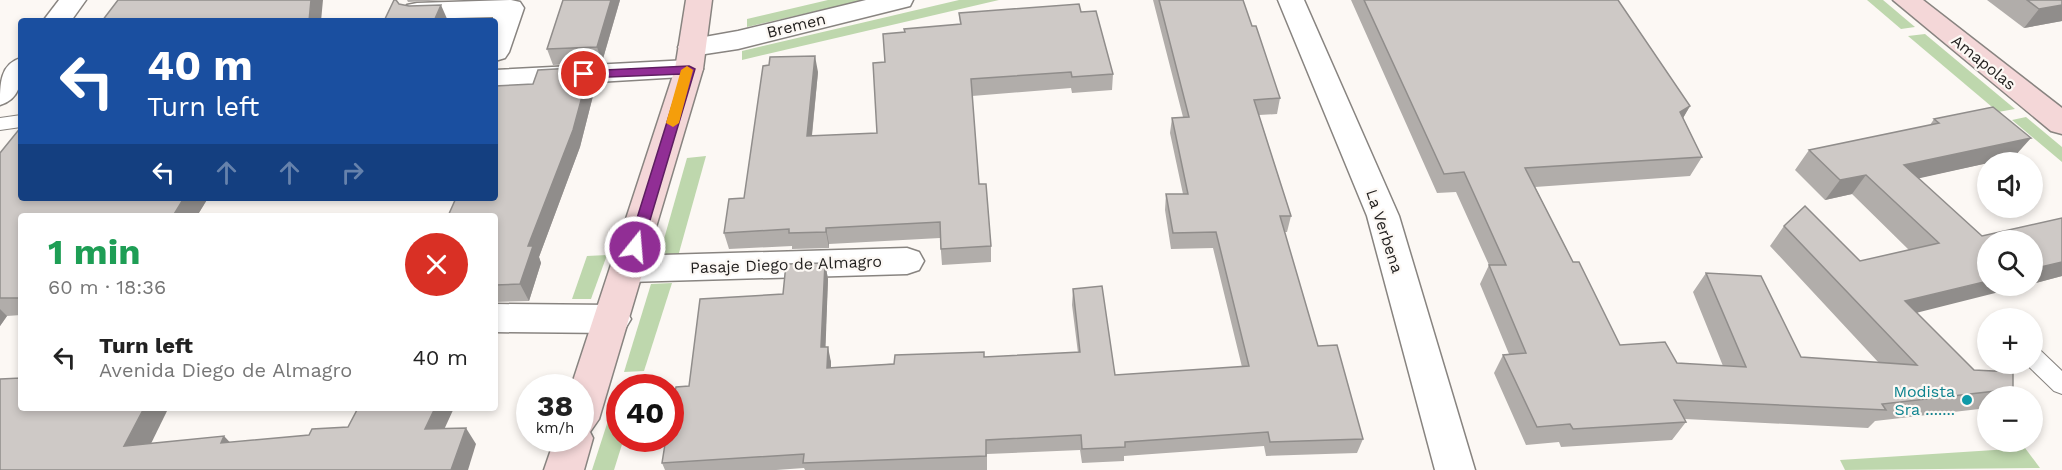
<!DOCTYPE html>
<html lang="en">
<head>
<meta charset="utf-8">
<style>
  :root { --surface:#fff; --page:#f6f6f6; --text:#222; --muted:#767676 }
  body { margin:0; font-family:"Work Sans",sans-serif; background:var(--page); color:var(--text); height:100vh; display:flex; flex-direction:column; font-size:22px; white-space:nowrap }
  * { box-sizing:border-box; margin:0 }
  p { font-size:20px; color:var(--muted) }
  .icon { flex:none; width:33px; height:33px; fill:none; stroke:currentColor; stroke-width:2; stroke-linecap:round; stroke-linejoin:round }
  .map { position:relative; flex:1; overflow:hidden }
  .panel { position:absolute; left:18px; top:213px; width:480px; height:198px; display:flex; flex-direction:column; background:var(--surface); border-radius:6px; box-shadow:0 3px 9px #0003 }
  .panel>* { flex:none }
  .banner { position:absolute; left:18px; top:18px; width:480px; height:183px; border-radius:6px; box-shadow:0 3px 9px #0003; background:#1a4fa0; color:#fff; overflow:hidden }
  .buttons { position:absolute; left:1977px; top:152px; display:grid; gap:12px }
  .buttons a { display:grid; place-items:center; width:66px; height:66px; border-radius:50%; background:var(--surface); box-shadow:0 3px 9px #0003; font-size:30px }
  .speed { position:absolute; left:516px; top:374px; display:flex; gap:12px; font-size:30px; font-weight:700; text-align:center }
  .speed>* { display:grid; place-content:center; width:78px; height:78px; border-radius:50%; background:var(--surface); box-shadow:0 3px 9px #0003; line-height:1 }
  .speed small { font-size:15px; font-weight:400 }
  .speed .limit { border:9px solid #d22; background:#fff; color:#111 }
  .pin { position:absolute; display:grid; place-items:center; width:51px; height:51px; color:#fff; margin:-26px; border:3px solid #fff; border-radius:50%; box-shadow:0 2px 6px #0007 }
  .me { position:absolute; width:66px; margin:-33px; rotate:17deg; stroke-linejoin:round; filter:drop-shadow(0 0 4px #0008) }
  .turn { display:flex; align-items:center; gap:21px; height:126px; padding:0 30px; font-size:27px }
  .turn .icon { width:78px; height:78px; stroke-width:2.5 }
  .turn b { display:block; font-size:42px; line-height:51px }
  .lanes { display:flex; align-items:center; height:57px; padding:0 30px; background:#0003; justify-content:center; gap:30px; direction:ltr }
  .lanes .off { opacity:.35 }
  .round { display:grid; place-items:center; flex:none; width:63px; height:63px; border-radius:32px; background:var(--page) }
  .head { display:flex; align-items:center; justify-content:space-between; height:102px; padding:0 30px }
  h1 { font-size:36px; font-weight:700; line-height:45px; color:#1e9e55 }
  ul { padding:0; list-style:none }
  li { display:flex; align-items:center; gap:18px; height:84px; padding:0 30px }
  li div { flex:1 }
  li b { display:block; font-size:22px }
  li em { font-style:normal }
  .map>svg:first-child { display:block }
  .green { fill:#bed7ad }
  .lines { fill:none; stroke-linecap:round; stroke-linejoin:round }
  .lane-casing { stroke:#888480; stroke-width:2 }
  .street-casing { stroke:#888480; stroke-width:3 }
  .secondary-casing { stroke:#888480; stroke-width:3 }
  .lane { fill:#fff; fill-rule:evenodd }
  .street { fill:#fff; fill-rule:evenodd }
  .secondary { fill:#f4d7d8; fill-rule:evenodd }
  .wall { fill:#b1adaa }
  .shaded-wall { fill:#908d8b }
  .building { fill:#cec9c6; stroke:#908d8b; stroke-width:1.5 }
  .route { fill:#912e95; stroke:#5e1e61; stroke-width:1.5 }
  .slow { fill:#f59e0b }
  .culture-dot { fill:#0f9aa8; stroke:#fcf8f4; stroke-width:2 }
  .labels { text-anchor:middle; stroke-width:4.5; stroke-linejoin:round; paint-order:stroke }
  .street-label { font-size:16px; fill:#211f1e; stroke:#fcf8f4 }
  .culture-label { font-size:16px; fill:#0d838f; stroke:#fcf8f4; text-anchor:end }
</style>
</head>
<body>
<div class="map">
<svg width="2062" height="470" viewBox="0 0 2062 470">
  <rect width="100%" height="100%" fill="#fcf8f4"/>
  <g class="green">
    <polygon points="828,0 865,0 747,27 747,19"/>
    <polygon points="959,0 999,0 742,60 742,51"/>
    <polygon points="1867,0 1883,0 1915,27 1901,29"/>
    <polygon points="1925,34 2015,109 1998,112 1908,36"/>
    <polygon points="2026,117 2062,147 2062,162 2012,120"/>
    <polygon points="706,156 677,260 658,260 687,158"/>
    <polygon points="607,255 591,299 572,299 587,256"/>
    <polygon points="672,283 644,371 624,372 651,284"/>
    <polygon points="616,396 619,396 620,438 624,438 614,470 592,470"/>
    <polygon points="2025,448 2040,468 1845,470 1840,460"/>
  </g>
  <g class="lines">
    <g class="lane-casing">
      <g id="lane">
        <polygon points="21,115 21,127 0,130 0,118"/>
        <polygon points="2032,347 2040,350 2062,371 2062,394 2054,391 2025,363 2032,363"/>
      </g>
    </g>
    <g class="street-casing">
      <g id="street">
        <polygon points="59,0 86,0 71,21 43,21"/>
        <polygon points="511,0 520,2 524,8 509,52 505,58 495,61 493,17 417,19 407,17 403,11 407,5 417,3"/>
        <polygon points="866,0 913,0 910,6 738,49 692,56 682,53 678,47 682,41 738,31"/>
        <polygon points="1278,0 1304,0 1399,216 1475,470 1435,470 1367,216"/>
        <path d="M21,58c0,20 2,40 -21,47 0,-21 0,-41 21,-47z"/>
        <polygon points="689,60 699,62 703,69 699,76 495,88 495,70"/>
        <polygon points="907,248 919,252 924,261 919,270 907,274 628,282 616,278 611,269 616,260 628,256"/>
        <polygon points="495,304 613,305 625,309 631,319 625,329 613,333 495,332"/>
      </g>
    </g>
    <g class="secondary-casing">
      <g id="secondary">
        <polygon points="686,0 712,0 703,69 599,419 590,432 593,438 584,470 544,470 555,438 580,438 580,387 571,387 675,69"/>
        <polygon points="1893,0 1923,0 2062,108 2062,134 2051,131"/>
      </g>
    </g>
    <use href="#lane" class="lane"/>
    <use href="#street" class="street"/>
    <use href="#secondary" class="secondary"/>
  </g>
  <g class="wall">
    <polygon points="407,0 449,0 408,2"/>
    <polygon points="563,0 620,0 602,62 553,65 547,49"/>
    <polygon points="1153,0 1243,0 1252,26 1280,98 1277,114 1259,115 1291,216 1287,232 1284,232 1318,346 1363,439 1357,453 1266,456 1264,446 1124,456 1124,461 1082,463 1080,450 987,454 987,470 805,470 804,468 776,470 665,470 662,463 689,386 783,294 825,263 828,279 825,347 831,362 831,368 984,357 1078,353 1072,305 1073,289 1115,375 1242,367 1213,248 1171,249 1165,210 1166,194 1183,194 1170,133 1172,118 1183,117"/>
    <polygon points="1351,0 1618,0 1690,106 1683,118 1702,157 1690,176 1535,187 1573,262 1620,345 1677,363 1723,366 1693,292 1706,273 1801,357 1879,363 1770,246 1784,226 1860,261 1909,250 1852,194 1825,200 1795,170 1809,150 1930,125 1934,119 2014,157 1992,162 1988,162 1988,163 1918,178 1982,236 2062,218 2062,276 2032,284 2032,240 1917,313 1974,370 2013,389 2006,396 1988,396 1988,408 1875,421 1868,428 1685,419 1686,422 1672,440 1561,447 1559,442 1526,445 1494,373 1503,355 1509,354 1480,284 1489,265 1456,192 1437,193"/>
    <polygon points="1987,0 2062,0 2062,21 2024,28"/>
    <polygon points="1081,12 1113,74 1112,90 1072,93 1071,88 972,96 979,184 991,246 991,262 942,265 940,238 829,244 829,248 792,249 792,246 729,249 724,233 818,72 812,136 877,133 885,62 904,32 960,24 959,13"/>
    <polygon points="590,67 596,84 580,147 539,257 541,263 529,301 495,302 495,216 533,84"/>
    <polygon points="0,153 21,198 208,198 197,216 21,216 21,315 7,316 0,326"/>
  </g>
  <g class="shaded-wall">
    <polygon points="311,0 323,0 321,21 309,21"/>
    <polygon points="611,0 620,0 602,62 597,47"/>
    <polygon points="441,5 448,21 434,21"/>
    <polygon points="2062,5 2062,21 2024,28 2039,9"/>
    <polygon points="815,56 818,72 810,153 807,136"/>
    <polygon points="590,67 596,84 580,147 539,257 541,263 529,301 520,284 528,246"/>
    <polygon points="1690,106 1679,125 1680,112"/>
    <polygon points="2031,138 2014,157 1992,162 1988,162 1988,163 1889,185 1904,165"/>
    <polygon points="1866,175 1852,194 1825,200 1840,180"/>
    <polygon points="184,198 208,198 197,216 173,216"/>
    <polygon points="826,228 829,244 829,248 826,232"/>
    <polygon points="2062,262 2062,276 2032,284 2032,269"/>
    <polygon points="825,263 828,279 825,362 821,347"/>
    <polygon points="1988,281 1988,285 2027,285 1888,320 1905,301"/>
    <polygon points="0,309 7,316 0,326"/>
    <polygon points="828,347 831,362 831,383 827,368"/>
    <polygon points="144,408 167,408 168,409 142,462 124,446"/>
    <polygon points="435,408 454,408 437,445 425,429"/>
    <polygon points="466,428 476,444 468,470 451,470"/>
    <polygon points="224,436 239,452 221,443"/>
  </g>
  <g class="building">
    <polygon points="118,0 311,0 309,21 102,21"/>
    <polygon points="394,0 396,0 399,4 409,6 441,5 434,21 384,21"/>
    <polygon points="563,0 611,0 597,47 547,49"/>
    <polygon points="1159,0 1243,0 1252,26 1256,26 1280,98 1254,100 1291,216 1280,216 1318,346 1337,345 1363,439 1270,442 1268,432 1125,442 1125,447 1082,449 1081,435 986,440 986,456 803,463 804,454 662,463 666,438 670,438 670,415 676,387 689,386 700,299 783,294 786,264 825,263 821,347 828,347 827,368 894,364 895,355 984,352 984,357 1080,352 1073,289 1102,286 1115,375 1249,366 1216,232 1173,233 1166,194 1188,194 1172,118 1189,117"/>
    <polygon points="1364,0 1618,0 1690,106 1680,112 1702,157 1525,168 1573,262 1579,262 1620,345 1665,342 1677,363 1746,367 1706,273 1761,276 1801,357 1917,365 1784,226 1805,206 1860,261 1939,243 1866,175 1840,180 1809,150 1939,123 1934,119 1993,107 2031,138 1904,165 1982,236 2062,218 2062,262 2032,269 2032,240 1988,240 1988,281 1905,301 1974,370 2013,372 2013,389 1882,404 1886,410 1674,400 1686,422 1573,429 1570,424 1537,427 1503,355 1526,353 1489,265 1506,265 1464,172 1444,174"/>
    <polygon points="2027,0 2062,0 2062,5 2039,9"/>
    <polygon points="1079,4 1081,12 1096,11 1113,74 1072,77 1071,72 971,79 979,184 986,184 991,246 941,249 940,222 826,228 826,232 789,233 789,229 724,233 729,199 744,198 763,66 769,65 770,57 815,56 807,136 877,133 873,63 885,62 883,34 905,32 904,29 961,24 959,13"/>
    <polygon points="590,67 573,130 528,246 533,246 520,284 495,285 495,216 448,216 456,198 495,198 495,86 533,84 538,70"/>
    <polygon points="21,127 21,198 184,198 173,216 21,216 21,298 0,298 0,153"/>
    <polygon points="21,378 21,408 144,408 124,446 224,436 221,443 309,435 312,429 348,427 358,408 435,408 425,429 466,428 451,470 0,470 0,379"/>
  </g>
  <polygon class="route" points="689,66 695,69 642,247 635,252 628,247 682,74 584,78 578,74 584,71"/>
  <polygon class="slow" points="687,66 693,70 679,123 673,127 666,123 681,70"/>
  <circle class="culture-dot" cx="1967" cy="400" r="6"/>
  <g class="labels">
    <g class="street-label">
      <text transform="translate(796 25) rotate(-14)" y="6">Bremen</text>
      <text transform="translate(1984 62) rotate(39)" y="6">Amapolas</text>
      <text transform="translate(1385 231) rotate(72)" y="6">La Verbena</text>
      <text transform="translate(786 264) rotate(-2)" y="6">Pasaje Diego de Almagro</text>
    </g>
    <g class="culture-label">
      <text x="1955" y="397">Modista<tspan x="1955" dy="18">Sra .......</tspan></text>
    </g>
  </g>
</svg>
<div class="buttons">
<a><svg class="icon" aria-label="sound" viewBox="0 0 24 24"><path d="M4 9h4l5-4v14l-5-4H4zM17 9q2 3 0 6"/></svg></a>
<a><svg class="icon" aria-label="search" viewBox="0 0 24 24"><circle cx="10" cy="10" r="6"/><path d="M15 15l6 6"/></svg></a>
<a>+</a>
<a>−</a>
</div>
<div class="speed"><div>38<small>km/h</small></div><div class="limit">40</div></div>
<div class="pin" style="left:584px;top:74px;background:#d93025"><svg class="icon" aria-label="arrive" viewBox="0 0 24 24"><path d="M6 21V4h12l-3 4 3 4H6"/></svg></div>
<svg class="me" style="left:635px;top:247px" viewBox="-20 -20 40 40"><circle r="17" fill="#912e95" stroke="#fff" stroke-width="3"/><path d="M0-11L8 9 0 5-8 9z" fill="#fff"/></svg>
<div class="banner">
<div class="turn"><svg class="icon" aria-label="left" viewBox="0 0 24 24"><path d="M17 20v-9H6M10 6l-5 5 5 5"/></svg><div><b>40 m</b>Turn left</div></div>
<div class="lanes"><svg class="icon" aria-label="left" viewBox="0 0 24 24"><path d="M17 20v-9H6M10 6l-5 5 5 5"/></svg><svg class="icon off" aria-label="ahead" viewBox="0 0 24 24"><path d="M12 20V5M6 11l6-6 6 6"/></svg><svg class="icon off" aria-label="ahead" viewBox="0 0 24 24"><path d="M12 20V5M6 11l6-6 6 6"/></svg><svg class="icon off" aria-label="right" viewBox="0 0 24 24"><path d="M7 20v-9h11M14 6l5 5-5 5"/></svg></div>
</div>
<section class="panel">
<div class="head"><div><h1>1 min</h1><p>60 m · 18:36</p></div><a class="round" style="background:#d93025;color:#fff"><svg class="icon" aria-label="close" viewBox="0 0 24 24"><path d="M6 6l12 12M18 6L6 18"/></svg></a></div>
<ul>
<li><svg class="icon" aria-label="left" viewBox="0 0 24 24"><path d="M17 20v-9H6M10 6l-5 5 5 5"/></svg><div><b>Turn left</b><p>Avenida Diego de Almagro</p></div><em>40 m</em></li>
</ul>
</section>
</div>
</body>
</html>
